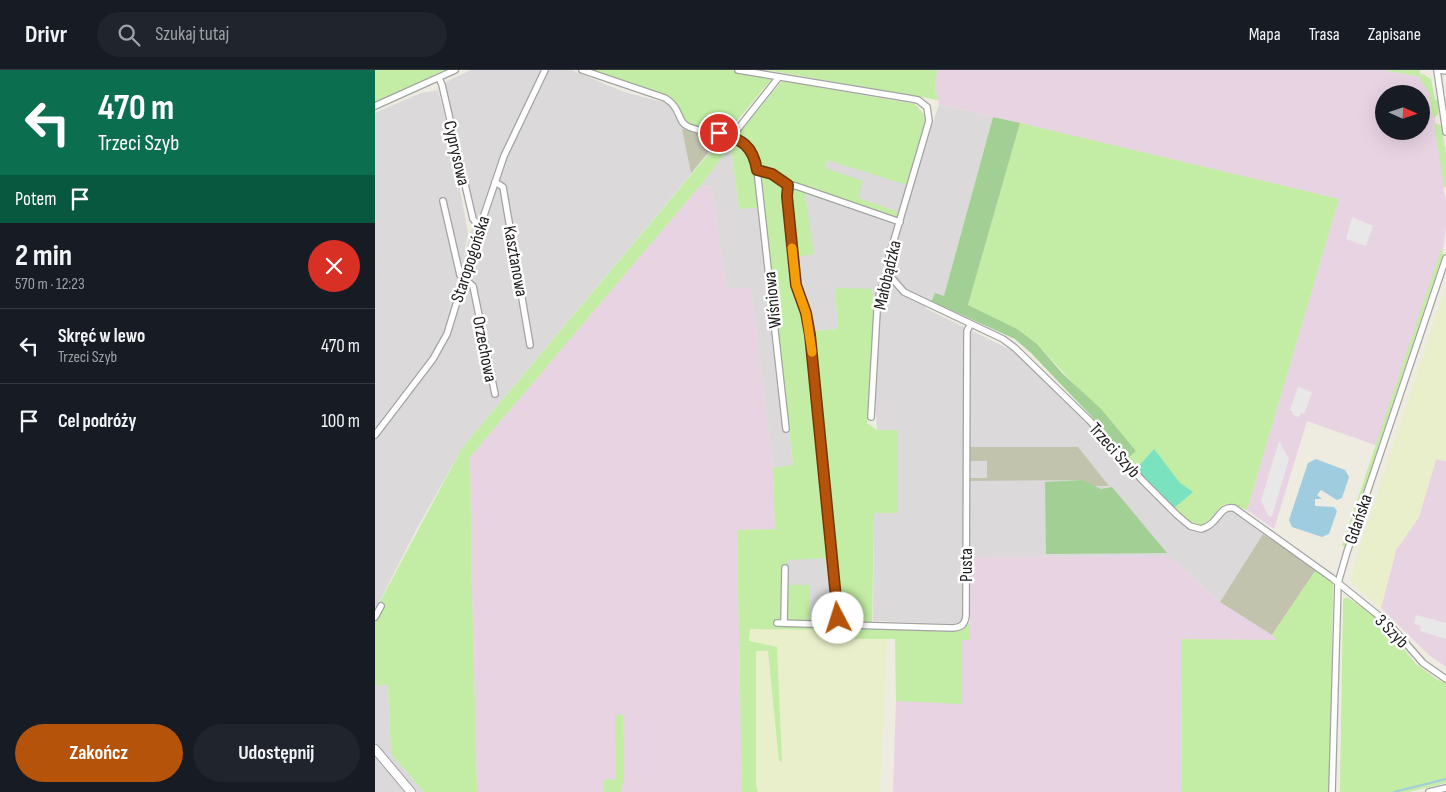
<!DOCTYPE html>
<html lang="pl">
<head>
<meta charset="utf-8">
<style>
  :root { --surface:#171b24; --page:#20242c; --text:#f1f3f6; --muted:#9ea1a6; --line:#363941; --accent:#b45309 }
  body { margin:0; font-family:"Sofia Sans Condensed",sans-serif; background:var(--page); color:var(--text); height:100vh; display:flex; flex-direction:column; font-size:19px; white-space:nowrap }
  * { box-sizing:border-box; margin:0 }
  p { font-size:16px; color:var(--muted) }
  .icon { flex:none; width:28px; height:28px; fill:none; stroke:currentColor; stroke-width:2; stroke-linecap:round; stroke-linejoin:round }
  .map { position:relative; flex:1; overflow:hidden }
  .side { display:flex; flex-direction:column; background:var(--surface); width:375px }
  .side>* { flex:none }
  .banner { background:#0b6e4f; color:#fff; overflow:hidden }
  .needle { width:32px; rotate:93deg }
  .buttons { position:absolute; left:1000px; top:15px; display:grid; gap:10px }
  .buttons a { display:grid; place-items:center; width:55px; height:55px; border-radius:50%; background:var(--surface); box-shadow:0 5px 20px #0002; font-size:25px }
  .pin { position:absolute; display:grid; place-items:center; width:42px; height:42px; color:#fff; margin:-21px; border:2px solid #fff; border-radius:50%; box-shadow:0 1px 5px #0007 }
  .me { position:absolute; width:55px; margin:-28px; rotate:355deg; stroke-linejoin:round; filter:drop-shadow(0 0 4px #0008) }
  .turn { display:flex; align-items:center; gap:18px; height:105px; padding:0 15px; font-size:22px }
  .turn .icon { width:65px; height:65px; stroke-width:2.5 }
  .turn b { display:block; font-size:35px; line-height:42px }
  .then { display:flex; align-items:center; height:48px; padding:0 15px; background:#0003; gap:10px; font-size:19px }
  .round { display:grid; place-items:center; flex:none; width:52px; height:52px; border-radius:26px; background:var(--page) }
  .overview { display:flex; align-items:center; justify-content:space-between; height:85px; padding:0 15px }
  h1 { font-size:30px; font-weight:700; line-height:38px }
  .cta { display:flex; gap:10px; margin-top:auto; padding:10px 15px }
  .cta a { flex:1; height:58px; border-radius:30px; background:var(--accent); color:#fff; font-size:20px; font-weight:700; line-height:58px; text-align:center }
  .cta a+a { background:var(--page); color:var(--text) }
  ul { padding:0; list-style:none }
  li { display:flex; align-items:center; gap:15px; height:75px; padding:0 15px; border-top:1px solid var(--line) }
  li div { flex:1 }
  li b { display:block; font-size:19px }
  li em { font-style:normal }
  header { display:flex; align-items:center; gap:30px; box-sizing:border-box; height:70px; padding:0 25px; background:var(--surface); border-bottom:1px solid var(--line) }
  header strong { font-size:24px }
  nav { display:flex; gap:28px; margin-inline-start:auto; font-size:18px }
  .search { width:350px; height:45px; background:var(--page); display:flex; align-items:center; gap:12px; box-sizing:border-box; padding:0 18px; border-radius:28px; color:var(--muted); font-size:19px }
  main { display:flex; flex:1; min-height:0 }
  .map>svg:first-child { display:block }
  .residential { fill:#dbd9d9 }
  .industrial { fill:#e8d3e3; fill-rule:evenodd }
  .construction { fill:#c2c3ad }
  .farmland { fill:#eaefcb }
  .grass { fill:#c3eca4; fill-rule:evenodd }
  .forest { fill:#a2d094 }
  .pitch { fill:#7be2c0 }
  .parking { fill:#e8e8e8 }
  .water { fill:#9fcddf }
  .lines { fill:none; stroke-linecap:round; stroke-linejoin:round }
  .stream { stroke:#9fcddf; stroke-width:2 }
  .minor-casing { stroke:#a3a3a3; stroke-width:8 }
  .tertiary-casing { stroke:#a3a3a3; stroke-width:10 }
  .minor { stroke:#fff; stroke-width:5.5 }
  .tertiary { stroke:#fff; stroke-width:8 }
  .route-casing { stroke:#753606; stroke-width:12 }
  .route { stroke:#b45309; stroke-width:9 }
  .slow { stroke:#f59e0b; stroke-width:9 }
  .labels { text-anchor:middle; stroke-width:5; stroke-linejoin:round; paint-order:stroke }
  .street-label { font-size:18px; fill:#1c1c1c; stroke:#fff }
</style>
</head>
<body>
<header>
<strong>Drivr</strong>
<div class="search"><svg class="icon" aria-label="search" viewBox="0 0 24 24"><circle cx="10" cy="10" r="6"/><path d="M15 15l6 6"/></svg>Szukaj tutaj</div>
<nav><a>Mapa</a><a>Trasa</a><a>Zapisane</a></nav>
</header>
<main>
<section class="side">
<div class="banner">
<div class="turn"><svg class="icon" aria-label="left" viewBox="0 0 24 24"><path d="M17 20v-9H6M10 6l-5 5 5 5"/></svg><div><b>470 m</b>Trzeci Szyb</div></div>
<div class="then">Potem<svg class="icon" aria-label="arrive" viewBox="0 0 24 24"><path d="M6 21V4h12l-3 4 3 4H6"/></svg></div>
</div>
<div class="overview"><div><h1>2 min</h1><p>570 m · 12:23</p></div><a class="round" style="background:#d93025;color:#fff"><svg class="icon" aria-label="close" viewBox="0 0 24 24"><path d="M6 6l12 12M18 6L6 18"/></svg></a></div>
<ul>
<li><svg class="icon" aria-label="left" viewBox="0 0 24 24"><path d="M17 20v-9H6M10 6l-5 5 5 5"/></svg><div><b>Skręć w lewo</b><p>Trzeci Szyb</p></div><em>470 m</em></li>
<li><svg class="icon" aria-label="arrive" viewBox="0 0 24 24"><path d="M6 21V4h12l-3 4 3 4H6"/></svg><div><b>Cel podróży</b></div><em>100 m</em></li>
</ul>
<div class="cta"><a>Zakończ</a><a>Udostępnij</a></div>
</section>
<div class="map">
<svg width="1071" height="722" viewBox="0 0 1071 722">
  <rect width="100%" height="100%" fill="#eeebe1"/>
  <g class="residential">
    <polygon points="96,0 196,0 249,22 295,34 308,57 348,66 87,378 40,462 0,540 0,43 46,23 63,20 76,72 93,163 88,191 100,147 69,13"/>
    <polygon points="564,34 618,47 569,227 560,223 550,238 638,281 713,354 797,446 814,458 826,462 836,457 850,441 859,440 888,464 845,532 794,486 595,487 588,489 587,554 498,551 499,443 523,443 522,360 502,360 499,308 503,241 499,242 497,219 460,219 463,259 441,261 437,256 436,248 424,207 422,186 438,184 430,124 503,146 523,142 483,128 450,98 452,90 538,115"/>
    <polygon points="356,75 364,139 384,137 409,361 414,361 418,396 398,398 376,218 352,220 336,116 324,117"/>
    <polygon points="452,488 461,553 435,552 412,515 413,489"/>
    <polygon points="13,614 16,684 49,722 0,722 0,615"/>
  </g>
  <g class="industrial">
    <path d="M562,0h447l37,7 9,15 16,94 -3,3 3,12v25l-3,23 -65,197 -71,-25 -33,108 -27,-19 92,-311 -400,-95 -4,-16zM1009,24h37v37h-37z"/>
    <polygon points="336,116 352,219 376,217 398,398 400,459 362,460 367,722 102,722 97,520 95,387 324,117"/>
    <polygon points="1061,389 1071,391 1071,597 1054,585 1006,538 1021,480 1044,447"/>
    <polygon points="794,486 845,532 897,565 903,570 806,569 807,722 518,722 521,631 587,633 587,570 595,569 595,487"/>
  </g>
  <g class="construction">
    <polygon points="307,59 347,66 316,103"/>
    <polygon points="595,377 703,377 734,416 713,416 708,410 595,411 595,408 612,408 612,391 595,391"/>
    <polygon points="888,464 941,500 897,565 845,532"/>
  </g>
  <g class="farmland">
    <polygon points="1071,215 1071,391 1061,389 1044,447 1021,480 1006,538 976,513 979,495"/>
    <polygon points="375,559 466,560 467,569 512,569 505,722 383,722 381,716 380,581 393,581 404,690 407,692 402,577 374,571"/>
  </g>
  <g class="grass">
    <polygon points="0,0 70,0 0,33"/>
    <polygon points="206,0 359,0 399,6 351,64 309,55 290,28"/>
    <polygon points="392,0 562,0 560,18 563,30"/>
    <path d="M1009,0h36v6l1,-3 10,6 4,21h3c1,8 3,15 -5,18l-4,-25 -9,-14 1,-2z"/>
    <path d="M407,11l133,23 10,12 -1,11 -17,58 -80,-25 -2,8 38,13 -5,17 40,14 -3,10 -90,-28 9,60 -17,3c1,14 11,65 19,74l22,-2 -3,-41 37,1c4,43 2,92 -5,134l10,7h21v83h-24l-2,116 88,2 10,-8v17h-8v64l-66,-3 -1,-62h-53l-2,-9 -90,-1 -1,12 28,6 5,115 -3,-1 -11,-110h-12v135l2,6h-16l-5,-262 38,-1 -2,-61 20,-3 -29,-258 -25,2 -8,-63 -32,41 -229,270 2,133 5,202h-53l-33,-38 -3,-69h-13v-74l87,-163 260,-310 13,6 6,-2 -3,-5 2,-5zM452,488l9,65 -26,-1 -1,-37h-22l1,-25z"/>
    <path d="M645,53l319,76 -92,311c-35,-15 -21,2 -46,15l-10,-3 -18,-13 19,-17 -12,-8 -27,-34 -17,19 -9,-10 9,-8 -99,-107 -69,-39z"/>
    <polygon points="1059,53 1065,55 1067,58 1071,84 1071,117 1069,116"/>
    <polygon points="1067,177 1068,185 970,477 967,476"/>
    <polygon points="941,500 958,511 955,719 953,722 807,722 806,569 902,570 897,565"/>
    <polygon points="970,528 973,528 1003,548 1041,594 1063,610 1071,613 1071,713 1033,722 965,722 968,531"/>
    <polygon points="240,645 248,645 249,708 246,722 229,722 229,710 241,709"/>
  </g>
  <g class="forest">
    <polygon points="618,47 645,53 593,235 642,259 662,274 687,303 726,339 761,381 752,389 720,350 656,283 640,269 556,231 560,223 569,226"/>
    <polygon points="708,410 726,419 737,417 792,483 671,484 670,412"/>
  </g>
  <polygon class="pitch" points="779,379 805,413 818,422 798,439 782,424 761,399"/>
  <g class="parking">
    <polygon points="977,147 998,156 991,176 971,169"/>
    <polygon points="923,317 937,322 929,344 926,343 924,347 918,345 917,341 915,340"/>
    <polygon points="904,371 914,389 897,446 894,447 886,431"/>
    <polygon points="1041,545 1071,553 1071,569 1045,561 1046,556 1039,554"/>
  </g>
  <polygon class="water" points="941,389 970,400 974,407 967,428 962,430 946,420 942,425 947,429 940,429 940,436 959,437 962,441 954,464 947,467 917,457 914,450 933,393"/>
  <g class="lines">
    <polyline class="stream" points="1019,722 1071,709"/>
    <g class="minor-casing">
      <g id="minor">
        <path d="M207,0l83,28c3,2 7,5 9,8 6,7 5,17 15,21 31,12 60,1 68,43l29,259"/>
        <path d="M363,0l169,28 11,2 9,7 2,14 -40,136 1,19 14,16 99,47 12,9 75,73 52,59 35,35 13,11 11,3c4,-1 8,-3 11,-6 8,-7 10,-17 22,-15l98,70 57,46 34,39 23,16"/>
        <polyline points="1062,0 1071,62"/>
        <polyline points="1064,0 1071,1"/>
        <polyline points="64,8 67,15 98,149 105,157"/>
        <polyline points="0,36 80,0"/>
        <polyline points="359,67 362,60 404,7"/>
        <path d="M382,100c16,2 24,15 39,16l104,36"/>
        <polyline points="120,112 128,117 155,275"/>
        <polyline points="413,115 412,126 421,215 431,243 435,265 463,555"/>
        <polyline points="68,131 85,205 98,216 120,324"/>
        <polyline points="496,347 502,241 505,220 512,208 515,206"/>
        <polyline points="0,365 58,289 72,264 105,157 129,86 170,0"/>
        <polyline points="0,547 6,536"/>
        <path d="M402,553l176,5c9,-1 12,-4 13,-12l1,-285 3,-6"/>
        <polyline points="409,553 410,498"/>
        <polyline points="957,722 963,513 972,482 1071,188"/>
        <polyline points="1054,722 1071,718"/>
      </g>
    </g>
    <g class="tertiary-casing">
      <polyline id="tertiary" points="0,679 36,722"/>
    </g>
    <use href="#minor" class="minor"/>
    <use href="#tertiary" class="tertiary"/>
  </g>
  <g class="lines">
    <g class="route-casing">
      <path id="route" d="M344,63c23,6 34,13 38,37l15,4 16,11 -1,11 9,89 10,28 4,22 28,283"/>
    </g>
    <use href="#route" class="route"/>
    <polyline class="slow" points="417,178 421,215 431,243 437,282"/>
  </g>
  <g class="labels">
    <g class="street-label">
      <text transform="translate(82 83) rotate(77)" y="6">Cyprysowa</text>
      <text transform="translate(95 189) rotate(-72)" y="6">Staropogońska</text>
      <text transform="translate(141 191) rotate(80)" y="6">Kasztanowa</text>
      <text transform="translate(512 205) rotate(-77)" y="6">Małobądzka</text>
      <text transform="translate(397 230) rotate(-96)" y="6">Wiśniowa</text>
      <text transform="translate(110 279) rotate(79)" y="6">Orzechowa</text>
      <text transform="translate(740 380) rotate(48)" y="6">Trzeci Szyb</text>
      <text transform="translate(983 449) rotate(-71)" y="6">Gdańska</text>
      <text transform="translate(591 495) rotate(-90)" y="6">Pusta</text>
      <text transform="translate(1017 561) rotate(45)" y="6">3 Szyb</text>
    </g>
  </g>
</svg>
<div class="buttons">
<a><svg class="needle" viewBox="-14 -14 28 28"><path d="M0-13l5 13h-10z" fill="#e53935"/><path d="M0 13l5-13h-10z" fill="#9ea1a6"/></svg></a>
</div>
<div class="pin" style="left:344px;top:63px;background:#d93025"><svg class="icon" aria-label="arrive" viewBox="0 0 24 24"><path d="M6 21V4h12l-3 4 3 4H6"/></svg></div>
<svg class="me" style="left:463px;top:548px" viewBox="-20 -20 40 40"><circle r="19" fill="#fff"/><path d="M0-13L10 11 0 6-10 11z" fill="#b45309"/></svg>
</div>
</main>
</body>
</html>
